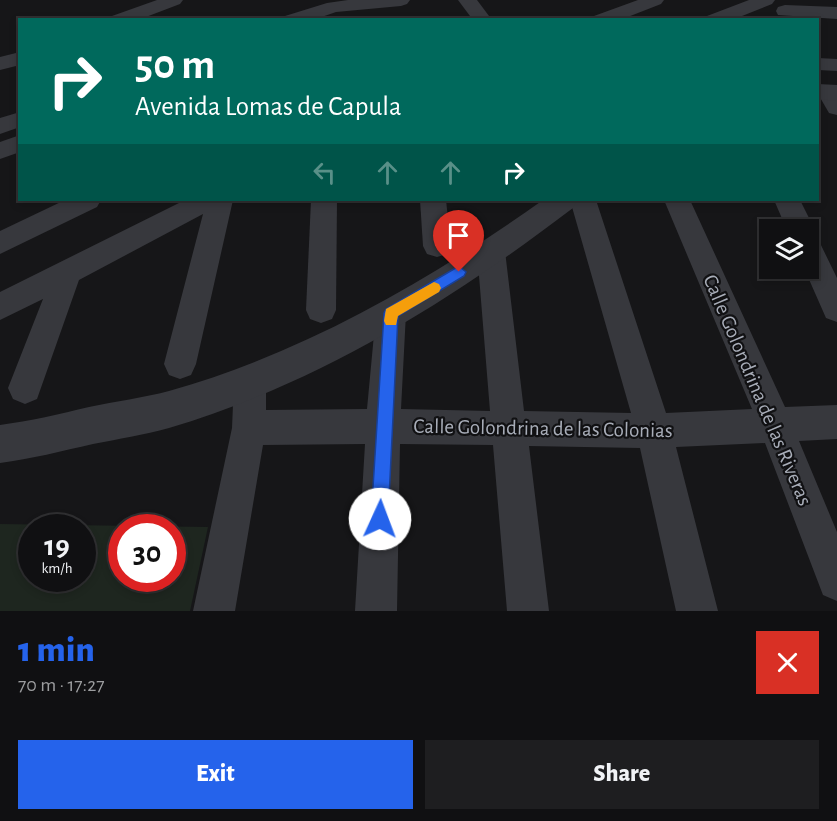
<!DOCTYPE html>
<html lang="en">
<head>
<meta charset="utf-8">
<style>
  :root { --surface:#101012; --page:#1e1e20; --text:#f1f3f6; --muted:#9c9d9f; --line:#303032; --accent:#2563eb }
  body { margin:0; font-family:"Alegreya Sans",sans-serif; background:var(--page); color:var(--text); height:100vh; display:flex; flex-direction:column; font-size:22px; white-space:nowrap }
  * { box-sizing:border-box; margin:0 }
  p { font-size:20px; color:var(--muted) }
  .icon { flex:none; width:33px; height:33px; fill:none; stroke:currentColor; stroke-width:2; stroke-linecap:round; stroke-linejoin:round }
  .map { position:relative; height:611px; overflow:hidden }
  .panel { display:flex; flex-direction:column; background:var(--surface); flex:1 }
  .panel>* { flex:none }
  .top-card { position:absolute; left:18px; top:18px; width:801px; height:183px; border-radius:0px; box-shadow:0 3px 9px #0003,0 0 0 2px var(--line); background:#00695c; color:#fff; overflow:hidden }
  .controls { position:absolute; left:759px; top:219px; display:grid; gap:12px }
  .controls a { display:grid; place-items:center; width:60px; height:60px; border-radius:0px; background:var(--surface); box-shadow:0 3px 9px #0003,0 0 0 2px var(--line); font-size:30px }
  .speed { position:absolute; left:18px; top:514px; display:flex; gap:12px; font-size:30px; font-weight:700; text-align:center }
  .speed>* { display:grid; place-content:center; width:78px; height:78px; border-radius:50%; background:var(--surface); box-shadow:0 3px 9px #0003,0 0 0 2px var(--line); line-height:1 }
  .speed small { font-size:15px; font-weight:400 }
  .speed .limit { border:9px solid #d22; background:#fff; color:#111 }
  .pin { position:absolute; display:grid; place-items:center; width:51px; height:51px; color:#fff; margin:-62px -26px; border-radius:50% 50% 50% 0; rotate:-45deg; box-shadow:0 0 6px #0007 }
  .pin .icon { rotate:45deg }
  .me { position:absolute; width:66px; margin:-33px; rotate:2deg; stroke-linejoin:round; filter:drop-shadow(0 0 4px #0008) }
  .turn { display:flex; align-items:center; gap:21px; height:126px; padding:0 18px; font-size:27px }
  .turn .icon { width:78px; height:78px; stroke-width:2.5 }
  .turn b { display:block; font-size:42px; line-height:51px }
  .lanes { display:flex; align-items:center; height:57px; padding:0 18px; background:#0003; justify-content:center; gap:30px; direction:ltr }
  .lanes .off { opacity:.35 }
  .round { display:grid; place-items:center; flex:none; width:63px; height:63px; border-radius:0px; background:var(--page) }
  .headline { display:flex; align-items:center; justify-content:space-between; height:102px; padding:0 18px }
  h1 { font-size:36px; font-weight:800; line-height:45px; color:var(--accent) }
  .primary-button { display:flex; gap:12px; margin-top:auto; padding:12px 18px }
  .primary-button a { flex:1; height:69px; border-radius:0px; background:var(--accent); color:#fff; font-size:24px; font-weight:800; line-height:69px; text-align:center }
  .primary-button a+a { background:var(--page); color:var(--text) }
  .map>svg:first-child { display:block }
  .green { fill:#1e261f; fill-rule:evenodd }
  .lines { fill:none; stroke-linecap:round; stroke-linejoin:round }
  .minor { fill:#37383d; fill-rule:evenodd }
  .tertiary { fill:#37383d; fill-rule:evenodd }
  .route { fill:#2563eb; stroke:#184099; stroke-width:1.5 }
  .slow { fill:#f59e0b }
  .labels { text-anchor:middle; stroke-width:4.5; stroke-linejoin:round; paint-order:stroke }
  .street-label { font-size:21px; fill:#a8adb8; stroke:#111113 }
</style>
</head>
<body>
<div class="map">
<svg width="837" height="611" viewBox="0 0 837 611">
  <rect width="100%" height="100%" fill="#161618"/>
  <path class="green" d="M0,524l208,3 -18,84h-190zM32,528h50v51h-50zM122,528h50v51h-50z"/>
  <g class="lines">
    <g class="minor">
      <polygon points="157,0 183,0 180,4 138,20 110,20 112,16"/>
      <polygon points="348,0 410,0 407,4 401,6 336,12 313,20 283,20 285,16 327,3"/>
      <polygon points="458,0 477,0 492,20 473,20"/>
      <polygon points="638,0 664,0 661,4 620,20 592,20 594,16"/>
      <polygon points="749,0 775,0 772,4 732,20 705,20 707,16"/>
      <polygon points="785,5 837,7 837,19 778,15 776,11 778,7"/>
      <polygon points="20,52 20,65 0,70 0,57"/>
      <polygon points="818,58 837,59 837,71 818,70"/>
      <polygon points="828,86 837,90 837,115 829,113 818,94 820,88"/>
      <polygon points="20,112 20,127 0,134 0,118"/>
      <polygon points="20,135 20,152 0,159 0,142"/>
      <polygon points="65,200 101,200 97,207 0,254 0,231"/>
      <polygon points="185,200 233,200 196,364 191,375 180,379 169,375 164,364 203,214 79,280 37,399 25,404 13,399 8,388 43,299 0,320 0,292"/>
      <polygon points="311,200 337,200 336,310 332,319 321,323 310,319 306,310"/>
      <polygon points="420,200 446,200 451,246 447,254 437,257 427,254 423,246"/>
      <polygon points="570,200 596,200 666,413 752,409 664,200 690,200 785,407 837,405 837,439 799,441 837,532 837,601 823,595 765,443 676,447 718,611 676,611 640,448 529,446 549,611 507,611 493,445 400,444 397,611 355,611 365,444 263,445 235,611 193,611 232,428 234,381 238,370 250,365 262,370 266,381 266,410 367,409 376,313 380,304 391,300 402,304 406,313 401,409 490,411 477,251 481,243 491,240 501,243 505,251 524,411 631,413"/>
      <polygon points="774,200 800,200 815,230 811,237 818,239 837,278 837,322 826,318 804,268 808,268 808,230 787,230"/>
    </g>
    <g class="tertiary">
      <polygon points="818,84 837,85 837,101 818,99"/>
      <path d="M543,200h34l-4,8c-122,93 -256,176 -404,220 -25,7 -51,11 -76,16 -31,7 -62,15 -93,19v-38c30,-4 60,-11 89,-18 27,-6 54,-9 80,-16 135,-38 261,-111 374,-191z"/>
    </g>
  </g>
  <polygon class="route" points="459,266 466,272 464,276 398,316 388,519 386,525 380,527 374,525 371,519 384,313 386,309"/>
  <polygon class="slow" points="434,282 439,284 441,288 439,292 398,316 396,325 386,325 384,321 386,309"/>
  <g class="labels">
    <g class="street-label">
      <text transform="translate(758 390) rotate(67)" y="7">Calle Golondrina de las Riveras</text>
      <text transform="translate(543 428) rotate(1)" y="7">Calle Golondrina de las Colonias</text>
    </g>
  </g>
</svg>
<div class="controls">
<a><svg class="icon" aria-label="layers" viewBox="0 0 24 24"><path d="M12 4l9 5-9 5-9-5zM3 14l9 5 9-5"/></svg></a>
</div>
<div class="speed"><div>19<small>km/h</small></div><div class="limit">30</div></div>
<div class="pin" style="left:459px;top:272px;background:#d93025"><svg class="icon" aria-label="arrive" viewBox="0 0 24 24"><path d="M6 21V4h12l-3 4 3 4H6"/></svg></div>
<svg class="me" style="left:380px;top:519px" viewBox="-20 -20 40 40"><circle r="19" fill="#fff"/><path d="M0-13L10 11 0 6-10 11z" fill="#2563eb"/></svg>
<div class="top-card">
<div class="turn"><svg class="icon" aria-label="right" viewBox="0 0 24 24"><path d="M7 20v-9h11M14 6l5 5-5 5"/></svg><div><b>50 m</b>Avenida Lomas de Capula</div></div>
<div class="lanes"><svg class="icon off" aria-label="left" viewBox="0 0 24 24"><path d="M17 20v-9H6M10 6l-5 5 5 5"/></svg><svg class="icon off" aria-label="ahead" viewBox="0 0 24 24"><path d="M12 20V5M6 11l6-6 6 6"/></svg><svg class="icon off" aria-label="ahead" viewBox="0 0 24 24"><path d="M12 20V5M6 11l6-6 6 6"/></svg><svg class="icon" aria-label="right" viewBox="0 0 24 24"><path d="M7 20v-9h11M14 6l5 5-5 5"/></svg></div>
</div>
</div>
<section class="panel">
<div class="headline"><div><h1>1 min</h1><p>70 m · 17:27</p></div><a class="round" style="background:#d93025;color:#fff"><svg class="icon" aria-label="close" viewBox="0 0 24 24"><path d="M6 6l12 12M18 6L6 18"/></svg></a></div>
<div class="primary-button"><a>Exit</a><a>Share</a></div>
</section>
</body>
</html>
